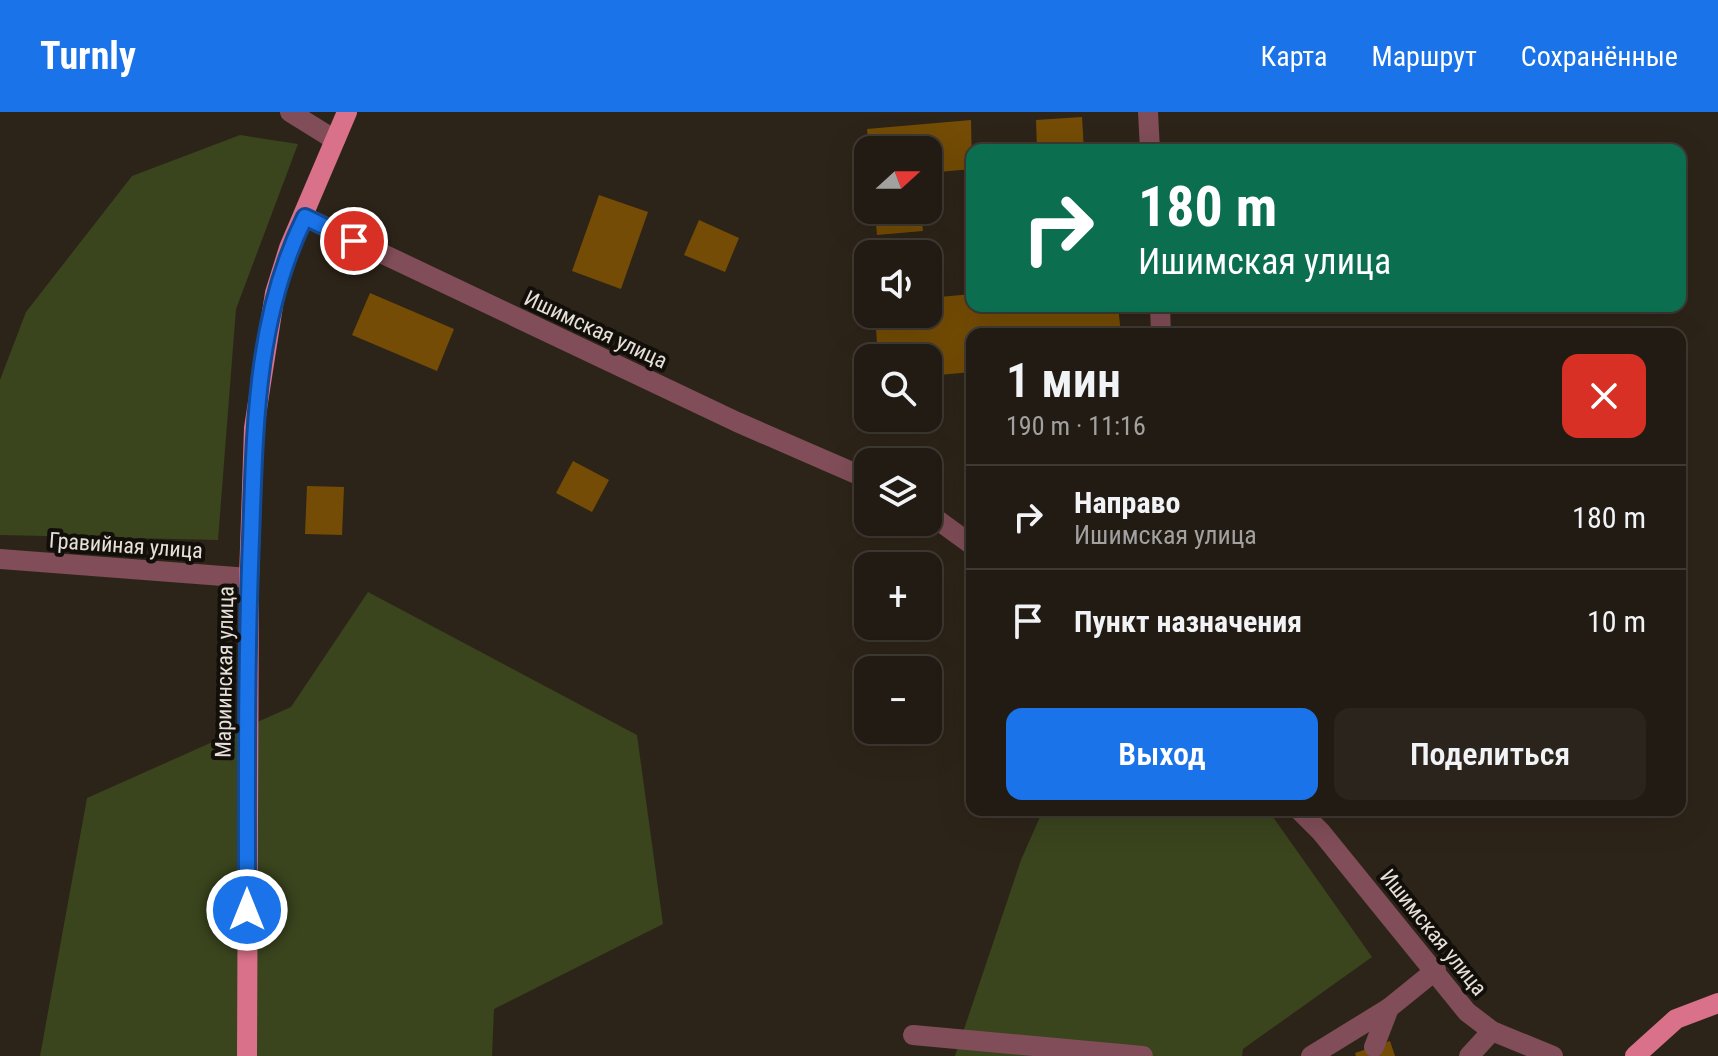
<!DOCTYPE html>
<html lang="ru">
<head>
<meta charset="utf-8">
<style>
  :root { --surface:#221b13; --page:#2a241c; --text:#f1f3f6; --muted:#a2a1a0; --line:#3f3933; --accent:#1a73e8 }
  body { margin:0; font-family:"Roboto Condensed",sans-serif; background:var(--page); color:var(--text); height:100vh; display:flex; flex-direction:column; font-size:30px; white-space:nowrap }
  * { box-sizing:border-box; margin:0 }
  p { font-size:26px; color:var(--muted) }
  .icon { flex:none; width:44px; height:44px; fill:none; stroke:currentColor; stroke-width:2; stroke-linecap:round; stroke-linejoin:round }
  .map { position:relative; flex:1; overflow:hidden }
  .drawer { position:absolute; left:966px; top:216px; width:720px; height:488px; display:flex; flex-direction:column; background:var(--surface); border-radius:16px; box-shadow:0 8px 32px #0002,0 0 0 2px var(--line) }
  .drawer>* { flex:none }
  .top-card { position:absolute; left:966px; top:32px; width:720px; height:168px; border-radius:16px; box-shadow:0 8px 32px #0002,0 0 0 2px var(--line); background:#0b6e4f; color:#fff; overflow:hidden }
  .needle { width:52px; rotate:69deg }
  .controls { position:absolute; left:854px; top:24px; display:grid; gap:16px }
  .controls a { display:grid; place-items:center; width:88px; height:88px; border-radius:16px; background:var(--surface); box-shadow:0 8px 32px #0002,0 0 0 2px var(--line); font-size:40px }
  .pin { position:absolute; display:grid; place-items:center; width:68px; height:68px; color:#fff; margin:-34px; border:4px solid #fff; border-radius:50%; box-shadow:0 2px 8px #0007 }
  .me { position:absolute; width:88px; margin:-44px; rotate:0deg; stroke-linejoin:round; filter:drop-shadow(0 0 6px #0008) }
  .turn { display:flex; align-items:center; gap:28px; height:168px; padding:0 40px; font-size:36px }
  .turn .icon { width:104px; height:104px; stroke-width:2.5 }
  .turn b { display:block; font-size:56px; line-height:68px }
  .round { display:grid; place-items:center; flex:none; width:84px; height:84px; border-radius:16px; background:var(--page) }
  .head { display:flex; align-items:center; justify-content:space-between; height:136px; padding:0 40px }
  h1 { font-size:48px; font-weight:600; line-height:60px }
  .cta { display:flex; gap:16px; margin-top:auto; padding:16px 40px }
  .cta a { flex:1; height:92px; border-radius:16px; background:var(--accent); color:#fff; font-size:32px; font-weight:600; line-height:92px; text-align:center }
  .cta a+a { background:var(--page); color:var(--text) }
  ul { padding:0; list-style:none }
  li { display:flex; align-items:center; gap:24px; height:104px; padding:0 40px; border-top:2px solid var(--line) }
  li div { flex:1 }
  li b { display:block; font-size:30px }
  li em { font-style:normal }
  header { display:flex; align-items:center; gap:48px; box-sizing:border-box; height:112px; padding:0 40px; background:var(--accent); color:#fff }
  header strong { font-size:38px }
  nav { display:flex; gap:44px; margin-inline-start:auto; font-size:28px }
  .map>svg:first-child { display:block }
  .green { fill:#3a441d }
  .building { fill:#744c05 }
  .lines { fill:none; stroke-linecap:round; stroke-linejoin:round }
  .minor { stroke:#804d58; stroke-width:20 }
  .major { stroke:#d87189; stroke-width:20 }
  .route-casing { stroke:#114b97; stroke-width:20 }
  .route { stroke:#1a73e8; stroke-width:14 }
  .labels { text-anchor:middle; stroke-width:8; stroke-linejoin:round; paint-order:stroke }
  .street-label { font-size:22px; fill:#e6e0d9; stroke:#120e09 }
</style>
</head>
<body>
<header>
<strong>Turnly</strong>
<nav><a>Карта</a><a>Маршрут</a><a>Сохранённые</a></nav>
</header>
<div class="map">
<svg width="1718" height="944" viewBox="0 0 1718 944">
  <rect width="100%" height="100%" fill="#2d2419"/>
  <g class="green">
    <polygon points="240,23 298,32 236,197 218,428 0,423 0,268 26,200 132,64"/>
    <polygon points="368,480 637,623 663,812 494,897 492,944 40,944 87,686 291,595"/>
    <polygon points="1043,698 1268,698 1372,845 1243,937 1242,944 955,944 1021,748"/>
  </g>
  <g class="building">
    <polygon points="1082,5 1084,38 1037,38 1036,8"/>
    <polygon points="971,8 972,57 928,61 928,38 869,38 867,17"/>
    <polygon points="599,83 648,100 621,177 572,159"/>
    <polygon points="875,98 921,98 923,119 877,123"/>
    <polygon points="699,108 739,126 725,160 684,143"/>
    <polygon points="370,181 454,217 437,259 352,223"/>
    <polygon points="972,182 972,194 1118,194 1121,222 972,222 972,260 928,264 928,246 878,246 875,202 928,202 928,186"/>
    <polygon points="573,349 609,368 592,400 556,381"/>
    <polygon points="307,374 344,375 342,423 305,422"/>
    <polygon points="1390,929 1395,944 1356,944 1355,941"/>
  </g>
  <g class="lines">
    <g class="minor">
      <polyline points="290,0 335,28"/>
      <polyline points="1148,0 1150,38"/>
      <polyline points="305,105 737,310 868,367"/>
      <polyline points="1160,194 1161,222"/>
      <polyline points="928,401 972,433"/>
      <polyline points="0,447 249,466"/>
      <polyline points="1299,698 1321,720 1467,900 1492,919 1553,944"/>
      <polyline points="913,923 1143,944"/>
      <polyline points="1374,935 1389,896 1436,858"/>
      <polyline points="1311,944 1389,896"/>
      <polyline points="1469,944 1492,919"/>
    </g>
    <g class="major">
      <polyline points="247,944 249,466 254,316 275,181 289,136 347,0"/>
      <polyline points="1635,944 1676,907 1718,891"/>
    </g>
  </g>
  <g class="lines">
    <g class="route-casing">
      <path id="route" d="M247,798c0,-123 -1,-247 4,-371 4,-110 4,-221 54,-322l49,24"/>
    </g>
    <use href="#route" class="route"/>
  </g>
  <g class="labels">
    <g class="street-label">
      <text transform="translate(596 217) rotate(25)" y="8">Ишимская улица</text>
      <text transform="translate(126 433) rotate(4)" y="8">Гравийная улица</text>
      <text transform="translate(224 560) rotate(-89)" y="8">Мариинская улица</text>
      <text transform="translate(1434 820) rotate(51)" y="8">Ишимская улица</text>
    </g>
  </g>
</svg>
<div class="controls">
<a><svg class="needle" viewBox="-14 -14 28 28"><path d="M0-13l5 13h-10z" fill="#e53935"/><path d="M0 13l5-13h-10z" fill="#a2a1a0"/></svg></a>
<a><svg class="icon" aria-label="sound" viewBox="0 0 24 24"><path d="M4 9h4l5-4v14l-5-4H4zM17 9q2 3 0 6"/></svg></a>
<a><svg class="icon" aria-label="search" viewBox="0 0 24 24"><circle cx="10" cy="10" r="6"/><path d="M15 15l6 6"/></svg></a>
<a><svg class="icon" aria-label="layers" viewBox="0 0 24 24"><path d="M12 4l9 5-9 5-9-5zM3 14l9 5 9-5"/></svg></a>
<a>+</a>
<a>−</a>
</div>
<div class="pin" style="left:354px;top:129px;background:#d93025"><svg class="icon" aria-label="arrive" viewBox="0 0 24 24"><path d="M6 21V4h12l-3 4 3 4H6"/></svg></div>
<svg class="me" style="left:247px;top:798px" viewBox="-20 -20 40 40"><circle r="17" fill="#1a73e8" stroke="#fff" stroke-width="3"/><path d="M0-11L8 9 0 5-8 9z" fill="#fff"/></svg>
<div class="top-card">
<div class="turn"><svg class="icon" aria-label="right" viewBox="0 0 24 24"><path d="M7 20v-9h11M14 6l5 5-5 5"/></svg><div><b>180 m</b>Ишимская улица</div></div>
</div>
<section class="drawer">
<div class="head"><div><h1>1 мин</h1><p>190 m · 11:16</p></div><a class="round" style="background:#d93025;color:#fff"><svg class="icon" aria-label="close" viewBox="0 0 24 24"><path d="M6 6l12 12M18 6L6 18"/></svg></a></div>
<ul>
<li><svg class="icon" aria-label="right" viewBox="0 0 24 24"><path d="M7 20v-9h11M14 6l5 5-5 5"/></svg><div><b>Направо</b><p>Ишимская улица</p></div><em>180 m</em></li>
<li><svg class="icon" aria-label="arrive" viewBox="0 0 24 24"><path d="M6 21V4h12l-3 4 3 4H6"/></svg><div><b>Пункт назначения</b></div><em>10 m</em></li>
</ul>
<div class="cta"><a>Выход</a><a>Поделиться</a></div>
</section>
</div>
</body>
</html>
